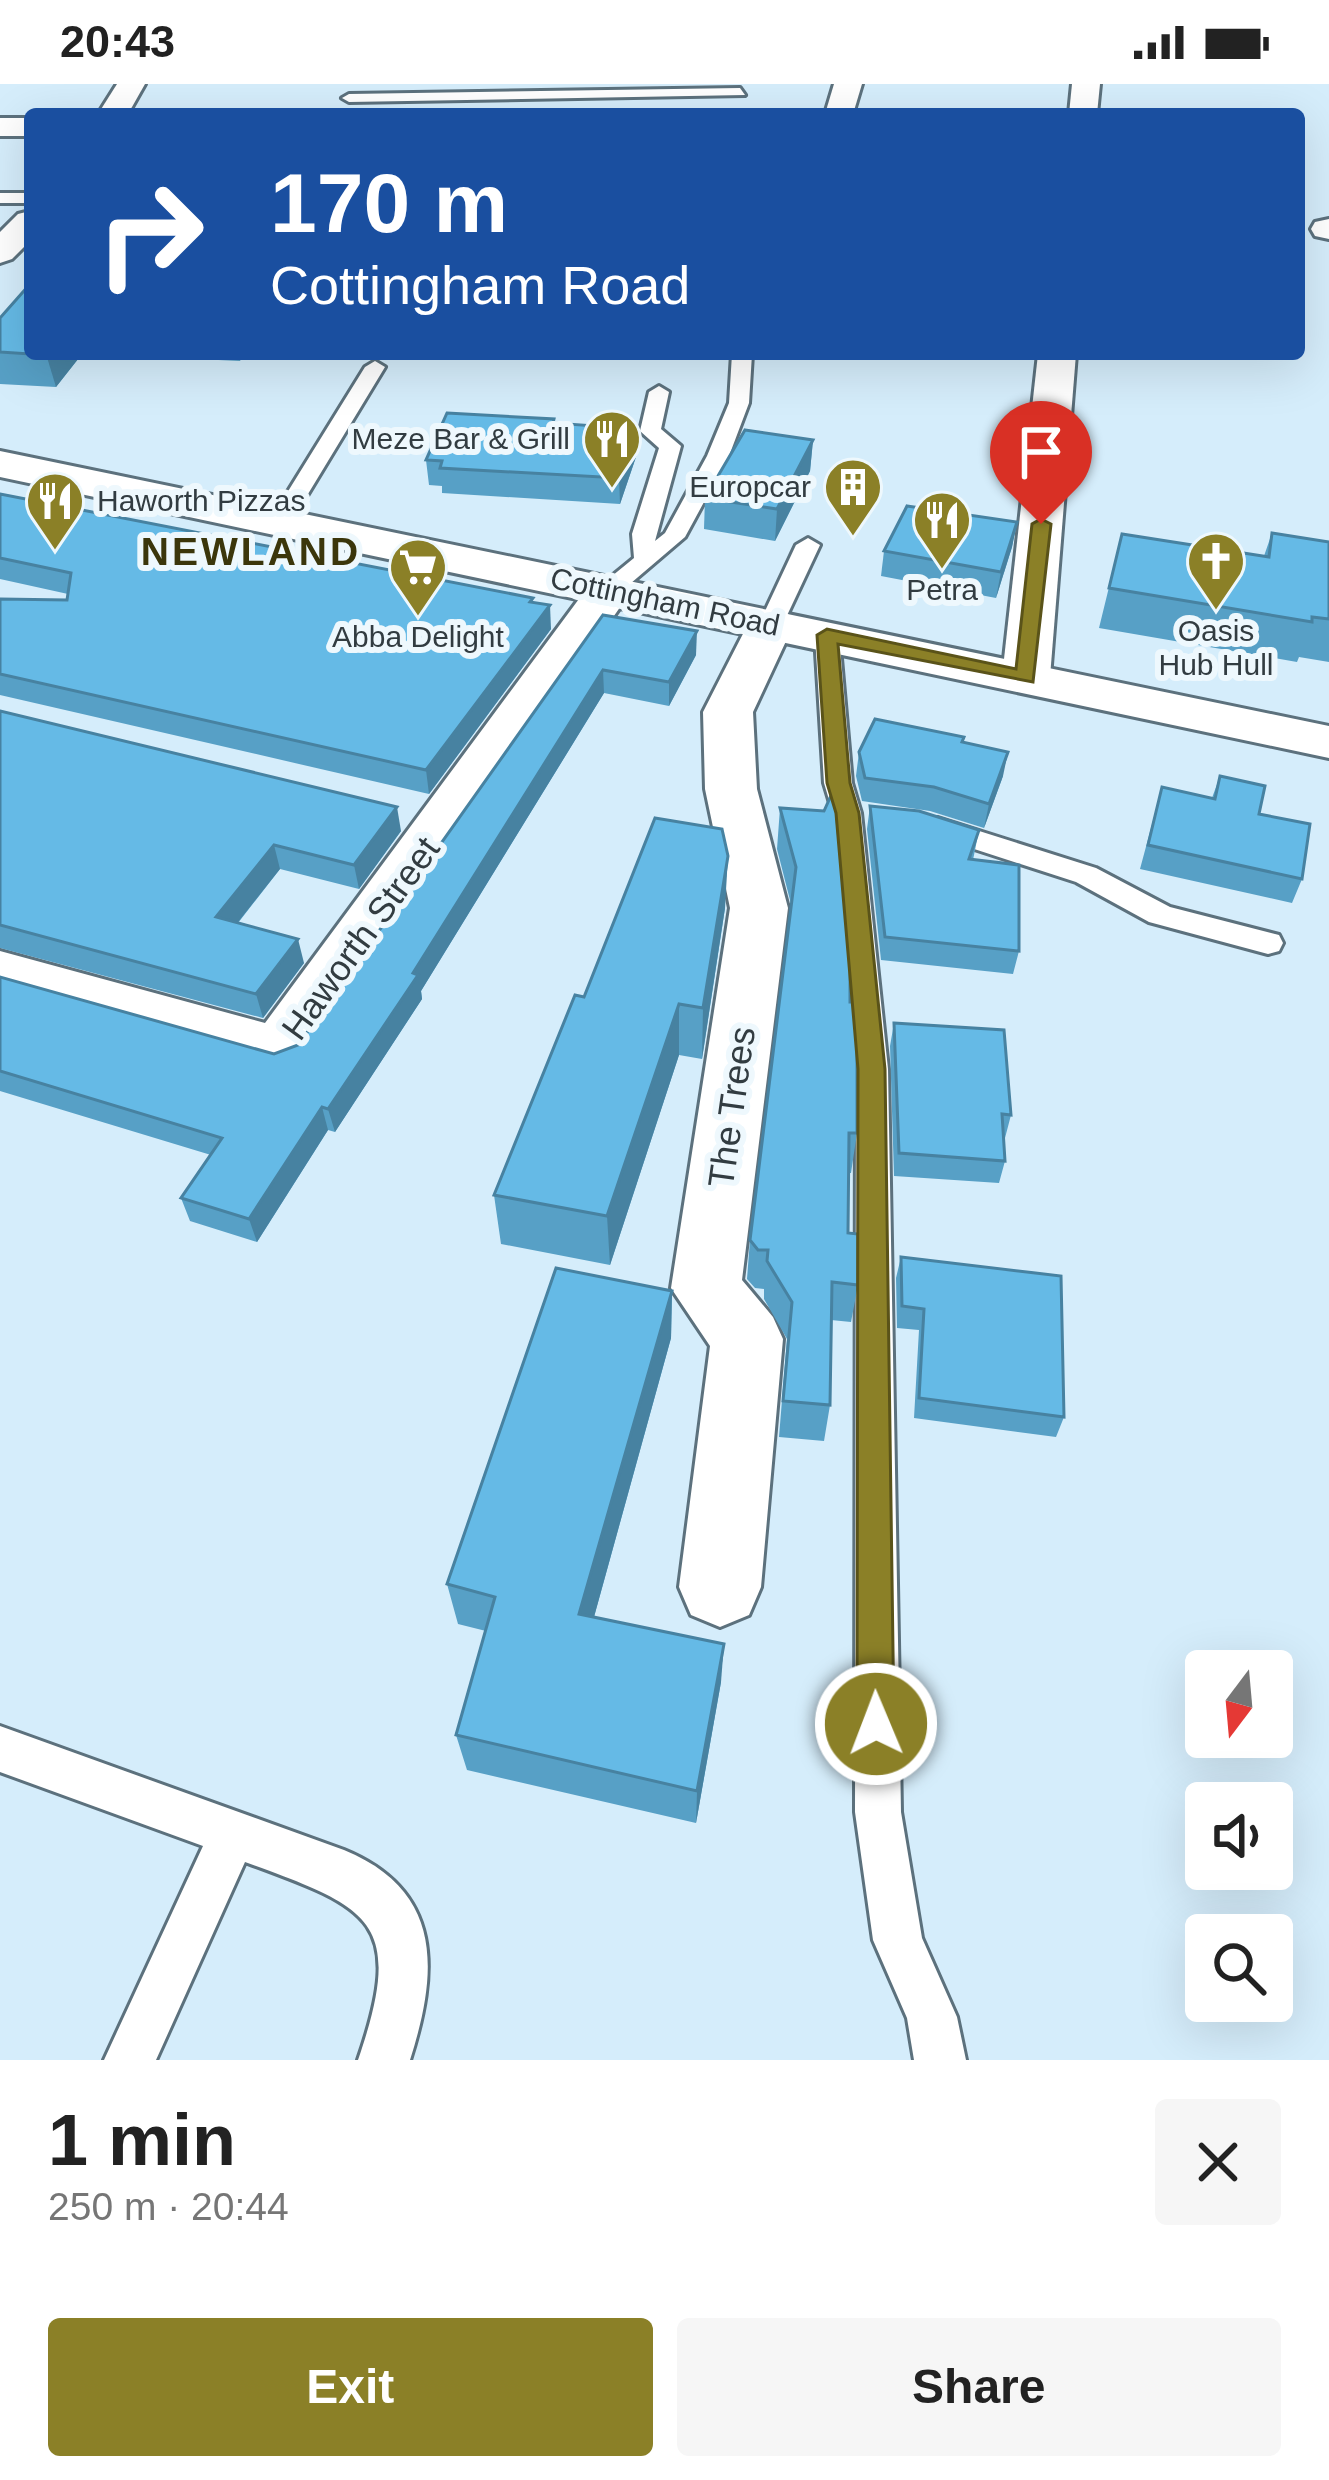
<!DOCTYPE html>
<html lang="en">
<head>
<meta charset="utf-8">
<style>
  :root { --surface:#fff; --page:#f6f6f6; --text:#222; --muted:#767676; --accent:#8b8027 }
  body { margin:0; font-family:Helvetica,sans-serif; background:var(--page); color:var(--text); height:100vh; display:flex; flex-direction:column; font-size:45px; white-space:nowrap }
  * { box-sizing:border-box; margin:0 }
  p { font-size:39px; color:var(--muted) }
  .icon { flex:none; width:66px; height:66px; fill:none; stroke:currentColor; stroke-width:2; stroke-linecap:round; stroke-linejoin:round }
  .map { position:relative; height:1976px; overflow:hidden }
  .sheet { display:flex; flex-direction:column; background:var(--surface); flex:1 }
  .sheet>* { flex:none }
  .top-card { position:absolute; left:24px; top:24px; width:1281px; height:252px; border-radius:12px; box-shadow:0 12px 48px #0002; background:#1a4fa0; color:#fff; overflow:hidden }
  .needle { width:78px; rotate:196deg }
  .buttons { position:absolute; left:1185px; top:1566px; display:grid; gap:24px }
  .buttons a { display:grid; place-items:center; width:108px; height:108px; border-radius:12px; background:var(--surface); box-shadow:0 12px 48px #0002; font-size:60px }
  .pin { position:absolute; display:grid; place-items:center; width:102px; height:102px; color:#fff; margin:-123px -51px; border-radius:50% 50% 50% 0; rotate:-45deg; box-shadow:0 0 12px #0007 }
  .pin .icon { rotate:45deg }
  .me { position:absolute; width:132px; margin:-66px; rotate:359deg; stroke-linejoin:round; filter:drop-shadow(0 0 9px #0008) }
  .turn { display:flex; align-items:center; gap:42px; height:252px; padding:0 48px; font-size:54px }
  .turn .icon { width:156px; height:156px; stroke-width:2.5 }
  .turn b { display:block; font-size:84px; line-height:102px }
  .round { display:grid; place-items:center; flex:none; width:126px; height:126px; border-radius:12px; background:var(--page) }
  .head { display:flex; align-items:center; justify-content:space-between; height:204px; padding:0 48px }
  h1 { font-size:72px; font-weight:800; line-height:90px }
  .primary-button { display:flex; gap:24px; margin-top:auto; padding:24px 48px }
  .primary-button a { flex:1; height:138px; border-radius:12px; background:var(--accent); color:#fff; font-size:48px; font-weight:800; line-height:138px; text-align:center }
  .primary-button a+a { background:var(--page); color:var(--text) }
  .status { display:flex; justify-content:space-between; align-items:center; height:84px; padding:0 60px; background:var(--surface); direction:ltr }
  .status svg { height:33px; fill:currentColor }
  .map>svg:first-child { display:block }
  .lines { fill:none; stroke-linecap:round; stroke-linejoin:round }
  .service-casing { stroke:#5c717d; stroke-width:6 }
  .minor-casing { stroke:#5c717d; stroke-width:6 }
  .secondary-casing { stroke:#5c717d; stroke-width:6 }
  .primary-casing { stroke:#5c717d; stroke-width:6 }
  .service { fill:#fff; fill-rule:evenodd }
  .minor { fill:#fff; fill-rule:evenodd }
  .secondary { fill:#fff; fill-rule:evenodd }
  .primary { fill:#fff; fill-rule:evenodd }
  .wall { fill:#57a0c6 }
  .shaded-wall { fill:#4782a1 }
  .building { fill:#65bae6; stroke:#4782a1; stroke-width:3 }
  .route { fill:#8b8027; stroke:#5a5319; stroke-width:3 }
  .labels { text-anchor:middle; stroke-width:12; stroke-linejoin:round; paint-order:stroke }
  .far-poi-label { font-size:30px; fill:#323c41; stroke:#eef8fd }
  .far-street-label { font-size:30px; fill:#323c41; stroke:#eef8fd }
  .street-label { font-size:36px; fill:#323c41; stroke:#eef8fd }
  .far-district-label { font-size:39px; font-weight:bold; letter-spacing:3px; fill:#3b360b; stroke:#eef8fd }
</style>
</head>
<body>
<div class="status"><b>20:43</b><svg viewBox="0 0 49 12"><path d="M0 12V9h3v3zM5 12V6h3v6zM10 12V3h3v9zM15 12V0h3v12zM26 1h20v11H26zM47 4h2v5h-2z"/></svg></div>
<div class="map">
<svg width="1329" height="1976" viewBox="0 0 1329 1976">
  <rect width="100%" height="100%" fill="#d5edfb"/>
  <g class="lines">
    <g class="service-casing">
      <g id="service">
        <polygon points="740,4 745,11 349,18 342,14 349,10"/>
        <rect x="0" y="109" width="30" height="10"/>
        <polygon points="732,270 752,270 749,319 729,372 685,453 617,511 601,511 601,501 634,474 632,450 659,364 640,347 649,308 659,302 669,308 661,345 681,362 655,457 665,449 707,372 729,319"/>
        <polygon points="375,277 385,283 291,438 288,443 272,443 269,438 365,283"/>
        <polygon points="808,454 820,461 783,540 771,547 762,545 759,540 796,461"/>
        <polygon points="827,545 839,552 852,699 861,729 888,985 901,1728 922,1854 957,1933 966,1976 914,1976 907,1934 873,1856 855,1728 856,985 833,729 824,699 815,552"/>
        <polygon points="938,734 1096,784 1170,823 1279,851 1283,859 1279,867 1268,870 1149,838 1076,798 928,750 924,743 928,736"/>
        <path d="M0,1642l344,124c100,41 94,122 66,210h-52c48,-140 13,-152 -113,-198l-89,198h-52l99,-214 -203,-74z"/>
      </g>
    </g>
    <g class="minor-casing">
      <g id="minor">
        <polygon points="834,0 862,0 853,30 825,30"/>
        <polygon points="1072,0 1100,0 1097,30 1069,30"/>
        <rect x="0" y="34" width="30" height="18"/>
        <polygon points="1329,135 1329,155 1315,152 1311,145 1315,138"/>
        <polygon points="1038,270 1076,270 1050,593 1043,603 1026,608 1009,603 1002,593"/>
        <polygon points="609,492 625,496 632,506 301,982 279,989 0,909 0,867 265,939 593,496"/>
        <polygon points="771,526 788,530 794,540 753,628 757,705 788,824 742,1196 773,1233 783,1255 761,1503 749,1531 720,1543 691,1531 679,1503 710,1262 671,1204 730,824 705,705 703,628 748,540 754,530"/>
      </g>
    </g>
    <g class="secondary-casing">
      <polygon id="secondary" points="0,367 1329,642 1329,674 0,393"/>
    </g>
    <g class="primary-casing">
      <g id="primary">
        <polygon points="117,0 145,0 128,30 98,30"/>
        <polygon points="30,127 30,157 12,175 0,179 0,148 18,130"/>
      </g>
    </g>
    <use href="#service" class="service"/>
    <use href="#minor" class="minor"/>
    <use href="#secondary" class="secondary"/>
    <use href="#primary" class="primary"/>
  </g>
  <g class="wall">
    <polygon points="0,234 30,270 82,270 56,303 0,300"/>
    <polygon points="87,270 244,270 240,277"/>
    <polygon points="554,339 637,345 637,370 620,420 442,409 442,402 429,401 426,376"/>
    <polygon points="813,356 810,387 775,457 704,445 705,414"/>
    <polygon points="0,410 533,519 551,545 429,710 0,611 0,515 67,516 68,510 0,495"/>
    <polygon points="1017,438 1012,463 996,514 881,492 884,467"/>
    <polygon points="1272,449 1329,458 1329,578 1299,573 1297,578 1099,544 1122,450 1264,472"/>
    <polygon points="603,531 696,571 669,622 604,609 421,907 422,915 335,1048 328,1046 257,1158 190,1137 181,1114 211,1071 0,1007 0,893 274,970 298,961"/>
    <polygon points="0,627 401,747 359,805 280,785 238,839 304,879 263,934 0,864"/>
    <polygon points="964,653 963,658 1003,692 984,744 930,727 862,717 856,692 859,668"/>
    <polygon points="1220,692 1259,730 1302,795 1292,819 1140,785 1162,703 1212,714"/>
    <polygon points="870,722 979,746 973,776 1019,867 1013,890 881,876 867,745"/>
    <polygon points="780,724 850,918 857,1049 851,1089 848,1089 848,1149 858,1201 851,1238 831,1236 830,1321 824,1357 779,1353 787,1255 764,1215 764,1205 755,1204 747,1195 750,1156 791,820 777,765"/>
    <polygon points="725,824 702,975 679,971 610,1181 501,1160 494,1111 584,913"/>
    <polygon points="894,939 1011,1031 1005,1054 1003,1053 1005,1077 999,1099 894,1092 890,962"/>
    <polygon points="901,1173 1064,1333 1056,1353 914,1334 919,1246 897,1244 896,1194"/>
    <polygon points="672,1207 671,1254 594,1533 721,1598 696,1739 467,1686 456,1651 486,1547 458,1540 447,1500"/>
  </g>
  <g class="shaded-wall">
    <polygon points="46,270 82,270 56,303"/>
    <polygon points="637,345 637,370 620,420 619,394"/>
    <polygon points="813,356 810,387 775,457 777,425"/>
    <polygon points="1017,438 1012,463 996,514 1001,488"/>
    <polygon points="550,521 551,545 429,710 426,686"/>
    <polygon points="697,547 696,571 669,622 669,598"/>
    <polygon points="603,586 604,609 421,907 422,915 335,1048 328,1025"/>
    <polygon points="1008,668 1003,692 984,744 989,720"/>
    <polygon points="397,723 401,747 359,805 354,781"/>
    <polygon points="274,761 280,785 223,857 216,833"/>
    <polygon points="728,772 725,824 702,975 703,924"/>
    <polygon points="298,855 304,879 263,934 256,910"/>
    <polygon points="679,920 679,971 610,1181 607,1132"/>
    <polygon points="322,1023 328,1046 257,1158 249,1135"/>
    <polygon points="672,1207 671,1254 584,1569 579,1530"/>
    <polygon points="724,1560 721,1598 696,1739 697,1707"/>
  </g>
  <g class="building">
    <polygon points="30,200 30,270 0,268 0,234"/>
    <polygon points="447,329 554,335 553,339 637,345 619,394 440,384 442,377 426,376"/>
    <polygon points="745,346 813,356 777,425 705,414"/>
    <polygon points="0,410 533,514 530,518 550,521 426,686 0,590 0,515 67,516 71,489 0,474"/>
    <polygon points="907,422 1017,438 1001,488 884,467"/>
    <polygon points="1272,449 1329,458 1329,535 1312,533 1312,538 1109,504 1122,450 1269,473"/>
    <polygon points="603,531 697,547 669,598 603,586 413,889 418,891 328,1025 322,1023 249,1135 181,1114 222,1054 0,987 0,893 274,970 298,961"/>
    <polygon points="0,627 397,723 354,781 274,761 216,833 298,855 256,910 0,841"/>
    <polygon points="875,635 964,653 962,658 1008,668 989,720 934,703 865,694 859,668"/>
    <polygon points="1220,692 1265,702 1259,730 1310,740 1302,795 1148,761 1162,703 1215,715"/>
    <polygon points="834,705 850,869 850,918 855,918 857,945 857,1049 849,1049 848,1149 858,1150 858,1201 832,1198 830,1321 783,1317 792,1218 767,1177 768,1166 758,1166 750,1156 796,783 780,724 824,727"/>
    <polygon points="870,722 919,727 979,746 969,775 1019,781 1019,867 885,853"/>
    <polygon points="655,734 722,745 728,772 703,924 679,920 607,1132 494,1111 575,911 584,913"/>
    <polygon points="894,939 1004,946 1011,1031 1002,1030 1005,1077 899,1069"/>
    <polygon points="901,1173 1061,1192 1064,1333 919,1314 924,1225 902,1222"/>
    <polygon points="556,1184 672,1207 579,1530 724,1560 697,1707 456,1651 495,1513 447,1500"/>
  </g>
  <polygon class="route" points="1041,435 1051,440 1033,598 838,560 850,699 859,729 885,985 894,1640 889,1654 876,1659 862,1654 857,1640 858,985 836,729 827,699 817,551 827,545 1016,585 1032,440"/>
  <defs>
    <g id="restaurant-pin" transform="scale(3)"><path d="M0 17L-7.5 6A9.5 9.5 0 1 1 7.5 6Z" fill="#8b8027" stroke="#eef8fd"/><path d="M-5-6h1v4h1v-4h1v4h1v-4h1v5L-1.5 .5V6h-2V.5L-5-1ZM5-6V6H3V1.5H1.5Q1.5-4 5-6Z" fill="#fff"/></g>
    <g id="building-pin" transform="scale(3)"><path d="M0 17L-7.5 6A9.5 9.5 0 1 1 7.5 6Z" fill="#8b8027" stroke="#eef8fd"/><path d="M-4-6H4V6H1V3H-1V6H-4ZM-2.5-4.3h1.7v1.8h-1.7ZM.8-4.3h1.7v1.8H.8ZM-2.5-1h1.7V.8h-1.7ZM.8-1h1.7V.8H.8Z" fill="#fff"/></g>
    <g id="church-pin" transform="scale(3)"><path d="M0 17L-7.5 6A9.5 9.5 0 1 1 7.5 6Z" fill="#8b8027" stroke="#eef8fd"/><path d="M-1.2-6h2.4v3.5h3.3v2.4h-3.3V6h-2.4V-.1h-3.3v-2.4h3.3Z" fill="#fff"/></g>
    <g id="supermarket-pin" transform="scale(3)"><path d="M0 17L-7.5 6A9.5 9.5 0 1 1 7.5 6Z" fill="#8b8027" stroke="#eef8fd"/><path d="M-6-5.5h2.5l.6 2H6L4.5 2H-2.5L-4.4-4H-6ZM-1.5 3.2a1.3 1.3 0 1 0 .1 0ZM3 3.2a1.3 1.3 0 1 0 .1 0Z" fill="#fff"/></g>
  </defs>
  <g fill-rule="evenodd">
    <use href="#restaurant-pin" x="612" y="355"/>
    <use href="#building-pin" x="853" y="403"/>
    <use href="#restaurant-pin" x="55" y="417"/>
    <use href="#restaurant-pin" x="942" y="436"/>
    <use href="#church-pin" x="1216" y="477"/>
    <use href="#supermarket-pin" x="418" y="483"/>
  </g>
  <g class="labels">
    <g class="far-poi-label">
      <text x="570" y="365" text-anchor="end">Meze Bar &amp; Grill</text>
      <text x="811" y="413" text-anchor="end">Europcar</text>
      <text x="97" y="427" text-anchor="start">Haworth Pizzas</text>
      <text x="942" y="516">Petra</text>
      <text x="1216" y="557">Oasis<tspan x="1216" dy="34">Hub Hull</tspan></text>
      <text x="418" y="563">Abba Delight</text>
    </g>
    <g class="far-street-label">
      <text transform="translate(665 518) rotate(12)" y="10">Cottingham Road</text>
    </g>
    <g class="street-label">
      <text transform="translate(360 854) rotate(-54)" y="13">Haworth Street</text>
      <text transform="translate(731 1023) rotate(-82)" y="13">The Trees</text>
    </g>
    <g class="far-district-label">
      <text x="251" y="481">NEWLAND</text>
    </g>
  </g>
</svg>
<div class="buttons">
<a><svg class="needle" viewBox="-14 -14 28 28"><path d="M0-13l5 13h-10z" fill="#e53935"/><path d="M0 13l5-13h-10z" fill="#767676"/></svg></a>
<a><svg class="icon" aria-label="sound" viewBox="0 0 24 24"><path d="M4 9h4l5-4v14l-5-4H4zM17 9q2 3 0 6"/></svg></a>
<a><svg class="icon" aria-label="search" viewBox="0 0 24 24"><circle cx="10" cy="10" r="6"/><path d="M15 15l6 6"/></svg></a>
</div>
<div class="pin" style="left:1041px;top:440px;background:#d93025"><svg class="icon" aria-label="arrive" viewBox="0 0 24 24"><path d="M6 21V4h12l-3 4 3 4H6"/></svg></div>
<svg class="me" style="left:876px;top:1640px" viewBox="-20 -20 40 40"><circle r="17" fill="#8b8027" stroke="#fff" stroke-width="3"/><path d="M0-11L8 9 0 5-8 9z" fill="#fff"/></svg>
<div class="top-card">
<div class="turn"><svg class="icon" aria-label="right" viewBox="0 0 24 24"><path d="M7 20v-9h11M14 6l5 5-5 5"/></svg><div><b>170 m</b>Cottingham Road</div></div>
</div>
</div>
<section class="sheet">
<div class="head"><div><h1>1 min</h1><p>250 m · 20:44</p></div><a class="round"><svg class="icon" aria-label="close" viewBox="0 0 24 24"><path d="M6 6l12 12M18 6L6 18"/></svg></a></div>
<div class="primary-button"><a>Exit</a><a>Share</a></div>
</section>
</body>
</html>
